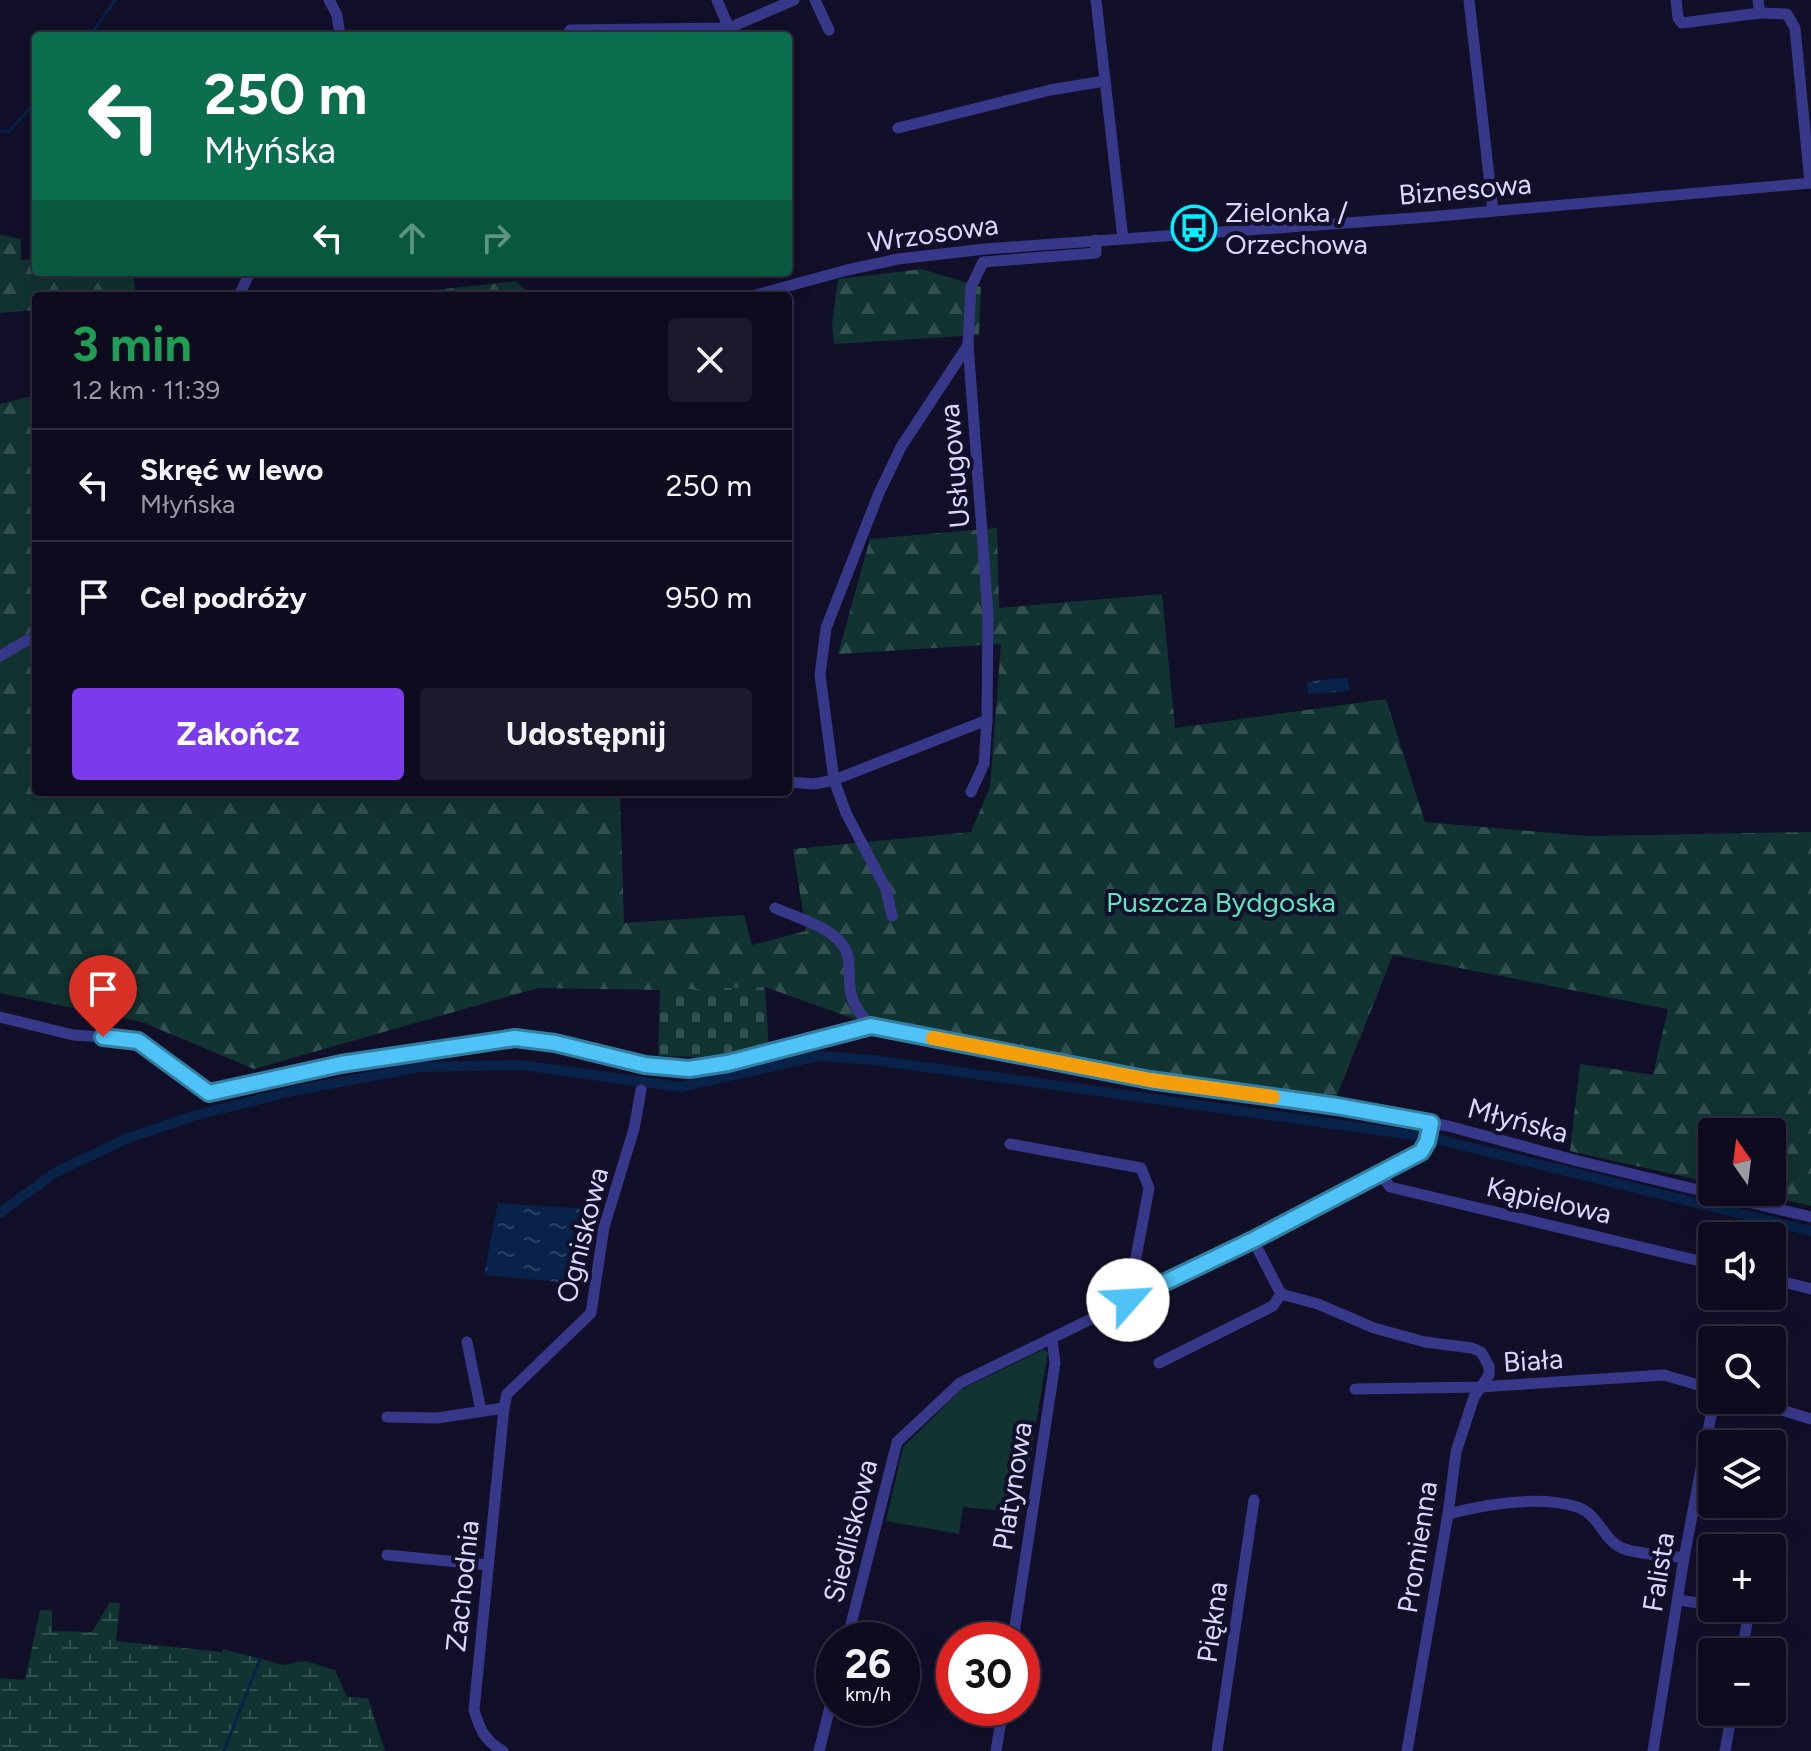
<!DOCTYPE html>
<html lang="pl">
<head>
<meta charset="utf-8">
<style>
  :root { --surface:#0e0b1f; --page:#1c192c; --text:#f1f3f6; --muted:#9b9ba4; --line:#2e2b3d; --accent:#7c3aed }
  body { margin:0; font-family:Figtree,sans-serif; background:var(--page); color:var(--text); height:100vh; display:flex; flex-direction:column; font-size:30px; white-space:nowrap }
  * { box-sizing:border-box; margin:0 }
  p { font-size:26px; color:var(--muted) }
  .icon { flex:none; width:44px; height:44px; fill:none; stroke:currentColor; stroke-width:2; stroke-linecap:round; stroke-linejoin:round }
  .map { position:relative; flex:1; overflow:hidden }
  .side { position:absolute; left:32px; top:292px; width:760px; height:504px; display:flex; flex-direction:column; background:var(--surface); border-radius:8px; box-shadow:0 8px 32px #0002,0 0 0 2px var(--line) }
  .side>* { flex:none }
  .guide { position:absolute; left:32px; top:32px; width:760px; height:244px; border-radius:8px; box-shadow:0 8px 32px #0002,0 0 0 2px var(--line); background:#0b6e4f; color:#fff; overflow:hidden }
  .needle { width:52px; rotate:346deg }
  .controls { position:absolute; left:1698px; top:1118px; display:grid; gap:16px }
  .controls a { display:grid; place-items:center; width:88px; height:88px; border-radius:8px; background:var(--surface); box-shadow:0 8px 32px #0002,0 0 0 2px var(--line); font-size:40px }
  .speed { position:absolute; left:816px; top:1622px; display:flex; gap:16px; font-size:40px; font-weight:700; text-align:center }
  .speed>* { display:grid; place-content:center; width:104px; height:104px; border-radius:50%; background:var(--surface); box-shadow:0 8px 32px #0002,0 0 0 2px var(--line); line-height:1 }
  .speed small { font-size:20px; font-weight:400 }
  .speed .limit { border:12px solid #d22; background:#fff; color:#111 }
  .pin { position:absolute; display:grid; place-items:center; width:68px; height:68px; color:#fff; margin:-82px -34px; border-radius:50% 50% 50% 0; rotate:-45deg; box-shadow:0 0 8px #0007 }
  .pin .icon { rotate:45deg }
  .me { position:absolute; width:88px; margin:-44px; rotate:64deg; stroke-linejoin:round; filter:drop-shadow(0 0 6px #0008) }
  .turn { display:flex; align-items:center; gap:28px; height:168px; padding:0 40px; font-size:36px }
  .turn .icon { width:104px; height:104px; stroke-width:2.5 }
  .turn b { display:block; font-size:56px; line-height:68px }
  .lanes { display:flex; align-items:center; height:76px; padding:0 40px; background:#0003; justify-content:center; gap:40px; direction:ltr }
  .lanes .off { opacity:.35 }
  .round { display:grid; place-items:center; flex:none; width:84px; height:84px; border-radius:8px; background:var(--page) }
  .overview { display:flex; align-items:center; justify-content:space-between; height:136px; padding:0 40px }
  h1 { font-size:48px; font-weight:700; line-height:60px; color:#1e9e55 }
  .button { display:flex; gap:16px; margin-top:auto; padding:16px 40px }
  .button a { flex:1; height:92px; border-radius:8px; background:var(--accent); color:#fff; font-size:32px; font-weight:700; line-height:92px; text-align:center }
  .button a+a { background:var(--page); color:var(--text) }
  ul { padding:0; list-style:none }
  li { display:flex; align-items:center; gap:24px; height:112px; padding:0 40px; border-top:2px solid var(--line) }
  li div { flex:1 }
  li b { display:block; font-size:30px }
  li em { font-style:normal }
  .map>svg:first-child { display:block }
  .green { fill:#113331 }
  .forest { fill:url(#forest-firs) }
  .wetland { fill:url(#wetland-marsh) }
  .cemetery { fill:url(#cemetery-stones) }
  .water { fill:url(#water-ripples) }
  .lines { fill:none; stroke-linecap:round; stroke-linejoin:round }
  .stream { stroke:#082249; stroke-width:3 }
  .canal { stroke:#082249; stroke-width:10 }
  .minor { stroke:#37388a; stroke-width:11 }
  .route-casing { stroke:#337fa1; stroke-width:20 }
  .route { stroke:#4fc3f7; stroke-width:14 }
  .slow { stroke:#f59e0b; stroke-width:14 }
  .labels { text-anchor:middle; stroke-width:8; stroke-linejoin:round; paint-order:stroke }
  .street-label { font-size:28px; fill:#dad7ff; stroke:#120f29 }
  .poi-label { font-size:28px; fill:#dad7ff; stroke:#120f29; text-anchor:start }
  .park-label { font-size:28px; fill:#5ce6be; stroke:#120f29 }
</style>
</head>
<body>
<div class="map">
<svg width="1811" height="1751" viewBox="0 0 1811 1751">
  <defs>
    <pattern id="forest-firs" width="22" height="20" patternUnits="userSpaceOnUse" patternTransform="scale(2)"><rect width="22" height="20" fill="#113331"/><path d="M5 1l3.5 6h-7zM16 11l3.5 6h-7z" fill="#335050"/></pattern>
    <pattern id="wetland-marsh" width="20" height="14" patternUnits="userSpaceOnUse" patternTransform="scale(2)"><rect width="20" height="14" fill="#113331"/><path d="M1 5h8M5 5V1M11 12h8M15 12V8" fill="none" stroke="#335050"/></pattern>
    <pattern id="cemetery-stones" width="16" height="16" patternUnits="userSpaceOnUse" patternTransform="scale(2)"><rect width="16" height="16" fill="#113331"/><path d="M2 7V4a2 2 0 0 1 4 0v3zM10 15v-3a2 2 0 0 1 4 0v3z" fill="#335050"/></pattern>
    <pattern id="water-ripples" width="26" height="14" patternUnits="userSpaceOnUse" patternTransform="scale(2)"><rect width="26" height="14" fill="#082249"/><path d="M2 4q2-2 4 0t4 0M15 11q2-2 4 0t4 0" fill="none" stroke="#2b4164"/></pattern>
  </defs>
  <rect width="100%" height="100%" fill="#120f29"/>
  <polygon class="green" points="1044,1349 1048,1352 1021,1513 963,1507 959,1534 886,1521 903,1447 962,1389"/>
  <g class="forest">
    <polygon points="0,235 21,239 21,260 36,259 36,272 133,272 136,296 36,296 36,310 0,313"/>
    <polygon points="922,269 981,287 979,335 834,344 832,324 838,279"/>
    <polygon points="516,281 532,296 380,296"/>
    <polygon points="36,395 36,792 620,792 624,923 744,915 752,945 806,931 793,849 971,832 990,787 1001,644 838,654 870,539 997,528 999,608 1162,594 1175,728 1386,699 1425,822 1588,836 1811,832 1811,1206 1752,1192 1772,1192 1772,1132 1712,1132 1712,1183 1570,1151 1580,1064 1653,1075 1668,1009 1393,955 1336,1098 899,1035 765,987 660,990 538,988 254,1069 142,1022 0,993 0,404"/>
  </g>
  <polygon class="wetland" points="110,1602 120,1603 116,1641 222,1652 223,1649 284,1665 306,1661 335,1670 347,1697 368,1698 385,1751 0,1751 0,1678 25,1680 40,1610 52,1610 52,1631 92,1632"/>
  <polygon class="cemetery" points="765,987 769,1047 699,1057 658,1056 660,990"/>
  <g class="water">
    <polygon points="1347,677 1350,691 1308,694 1307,682"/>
    <polygon points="498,1203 587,1209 579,1284 484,1275"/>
  </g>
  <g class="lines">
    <g class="stream">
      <polyline points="90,36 115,0"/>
      <polyline points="0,132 9,131 36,102"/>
      <polyline points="224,1751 260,1659"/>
    </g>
    <g class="canal">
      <polyline points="1436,1139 1811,1231"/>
      <polyline points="0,1213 56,1172 128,1138 193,1116 293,1091 420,1067 521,1065 680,1087 819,1056 874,1060 1420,1136"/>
    </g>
    <g class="minor">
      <polyline points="329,0 337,15 340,36"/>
      <polyline points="717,0 729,28"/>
      <polyline points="815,0 829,30"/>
      <polyline points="1096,0 1123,239"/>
      <polyline points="1469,0 1493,211"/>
      <polyline points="1676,0 1678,18 1682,23 1760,13"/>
      <polyline points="1758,0 1760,13 1787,14 1795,28 1810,183"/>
      <polyline points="570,30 729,28 794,0"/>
      <polyline points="898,128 1050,90 1105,81"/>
      <polyline points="239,296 250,272"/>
      <polyline points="752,296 847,270 898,259 985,249 1428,217 1811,183"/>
      <polyline points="0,656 36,635"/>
      <polyline points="788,782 814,784 834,780 987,720"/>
      <polyline points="971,792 984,764 987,720 988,614 968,344 971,287 983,262 1096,253 1096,240"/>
      <path d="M775,908c21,9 53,18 67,36 11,14 5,34 9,50 3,13 11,22 20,32"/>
      <polyline points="892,916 886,889 846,813 834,780 820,675 826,628 879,493 901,447 968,345"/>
      <polyline points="0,1017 73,1035 133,1039 209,1093 341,1064 515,1038 555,1043 645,1065 689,1069 728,1063 871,1026 1150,1080 1337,1106 1448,1126 1578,1161 1811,1217"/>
      <polyline points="1010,1144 1141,1168 1149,1188 1128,1300"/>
      <polyline points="1381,1175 1390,1187 1712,1264"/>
      <polyline points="1772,1279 1811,1289"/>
      <polyline points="1281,1294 1318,1304 1374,1328 1425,1342 1472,1348 1481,1352 1489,1366 1489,1375 1474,1397 1456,1452 1448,1514 1407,1751"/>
      <polyline points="467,1342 481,1411"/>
      <polyline points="1159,1363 1273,1306 1281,1294 1253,1240"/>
      <polyline points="1355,1389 1479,1387 1664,1375 1712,1389"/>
      <polyline points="1748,1400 1811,1419"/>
      <polyline points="504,1408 507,1394 591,1313 604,1227 634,1129 641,1090"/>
      <path d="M387,1417l50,1 67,-10 -30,302c6,20 11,31 29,41"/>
      <path d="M1448,1514c39,-10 90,-19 129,-7 22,7 26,33 45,41 18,7 43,7 62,10"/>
      <polyline points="387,1555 488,1565"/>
      <polyline points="1678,1600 1712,1605"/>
      <polyline points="1729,1608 1749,1611 1742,1652"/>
      <polyline points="847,1640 897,1442 960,1383 1253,1240 1381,1175 1421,1152 1427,1142 1431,1123"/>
      <polyline points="1013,1640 1055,1363 1052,1339"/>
      <polyline points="819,1751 834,1691"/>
      <polyline points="996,1751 1003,1708"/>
      <polyline points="1217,1751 1254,1500"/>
      <polyline points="1653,1751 1684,1558 1714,1400"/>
      <polyline points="1725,1751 1732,1712"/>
    </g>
  </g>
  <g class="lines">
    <g class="route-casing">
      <polyline id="route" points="103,1037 138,1041 209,1093 341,1064 515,1038 555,1043 645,1065 689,1069 728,1063 871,1026 1150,1080 1337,1106 1431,1123 1427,1142 1421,1152 1253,1240 1128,1300"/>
    </g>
    <use href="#route" class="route"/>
    <polyline class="slow" points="933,1038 1150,1080 1273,1097"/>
  </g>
  <defs>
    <g id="bus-ring" transform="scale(2.3)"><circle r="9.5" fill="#120f29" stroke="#03f0ff" stroke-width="1.5"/><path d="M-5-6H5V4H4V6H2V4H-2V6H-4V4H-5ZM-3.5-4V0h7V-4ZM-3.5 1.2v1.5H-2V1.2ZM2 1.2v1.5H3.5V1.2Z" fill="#03f0ff"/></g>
  </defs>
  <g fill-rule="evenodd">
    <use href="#bus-ring" x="1194" y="228"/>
  </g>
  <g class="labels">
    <g class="street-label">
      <text transform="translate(1465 189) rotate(-5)" y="10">Biznesowa</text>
      <text transform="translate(933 233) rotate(-8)" y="10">Wrzosowa</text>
      <text transform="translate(954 466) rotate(-95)" y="10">Usługowa</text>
      <text transform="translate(1518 1120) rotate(15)" y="10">Młyńska</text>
      <text transform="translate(1549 1200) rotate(13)" y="10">Kąpielowa</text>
      <text transform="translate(582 1235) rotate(-76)" y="10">Ogniskowa</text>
      <text transform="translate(1533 1360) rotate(-4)" y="10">Biała</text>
      <text transform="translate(1012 1486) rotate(-81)" y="10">Platynowa</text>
      <text transform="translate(850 1531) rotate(-76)" y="10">Siedliskowa</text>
      <text transform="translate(1417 1547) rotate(-81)" y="10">Promienna</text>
      <text transform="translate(1658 1572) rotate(-81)" y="10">Falista</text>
      <text transform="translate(462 1586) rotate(-84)" y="10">Zachodnia</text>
      <text transform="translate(1212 1622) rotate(-82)" y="10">Piękna</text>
    </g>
    <g class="poi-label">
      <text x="1225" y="222">Zielonka /<tspan x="1225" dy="32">Orzechowa</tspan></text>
    </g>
    <g class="park-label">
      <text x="1221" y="912">Puszcza Bydgoska</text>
    </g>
  </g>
</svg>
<div class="controls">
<a><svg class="needle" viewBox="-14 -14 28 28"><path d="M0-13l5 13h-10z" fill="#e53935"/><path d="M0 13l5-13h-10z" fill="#9b9ba4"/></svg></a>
<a><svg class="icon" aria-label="sound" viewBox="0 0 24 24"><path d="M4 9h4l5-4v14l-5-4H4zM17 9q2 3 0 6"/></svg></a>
<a><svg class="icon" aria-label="search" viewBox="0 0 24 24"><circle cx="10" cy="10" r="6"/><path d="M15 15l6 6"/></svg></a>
<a><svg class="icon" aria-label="layers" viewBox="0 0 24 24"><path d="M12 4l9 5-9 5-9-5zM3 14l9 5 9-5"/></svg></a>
<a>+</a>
<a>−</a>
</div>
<div class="speed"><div>26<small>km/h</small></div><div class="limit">30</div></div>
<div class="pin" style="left:103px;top:1037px;background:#d93025"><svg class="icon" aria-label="arrive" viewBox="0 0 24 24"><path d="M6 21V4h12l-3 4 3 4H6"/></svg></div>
<svg class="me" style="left:1128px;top:1300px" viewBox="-20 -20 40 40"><circle r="19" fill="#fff"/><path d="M0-13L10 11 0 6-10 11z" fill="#4fc3f7"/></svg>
<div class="guide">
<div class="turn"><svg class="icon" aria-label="left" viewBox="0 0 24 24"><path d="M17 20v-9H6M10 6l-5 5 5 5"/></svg><div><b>250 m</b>Młyńska</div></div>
<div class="lanes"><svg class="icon" aria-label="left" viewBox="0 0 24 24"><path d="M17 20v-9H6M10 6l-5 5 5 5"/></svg><svg class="icon off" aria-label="ahead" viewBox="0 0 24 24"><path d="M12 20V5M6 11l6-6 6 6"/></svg><svg class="icon off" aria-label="right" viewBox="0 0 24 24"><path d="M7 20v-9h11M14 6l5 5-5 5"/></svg></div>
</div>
<section class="side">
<div class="overview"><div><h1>3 min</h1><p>1.2 km · 11:39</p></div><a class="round"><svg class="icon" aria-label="close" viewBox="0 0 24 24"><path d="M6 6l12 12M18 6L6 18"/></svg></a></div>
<ul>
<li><svg class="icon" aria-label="left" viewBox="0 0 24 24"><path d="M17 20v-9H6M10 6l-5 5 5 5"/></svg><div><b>Skręć w lewo</b><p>Młyńska</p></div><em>250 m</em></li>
<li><svg class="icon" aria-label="arrive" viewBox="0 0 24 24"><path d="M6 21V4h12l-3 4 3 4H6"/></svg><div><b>Cel podróży</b></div><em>950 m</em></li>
</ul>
<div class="button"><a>Zakończ</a><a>Udostępnij</a></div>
</section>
</div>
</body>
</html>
